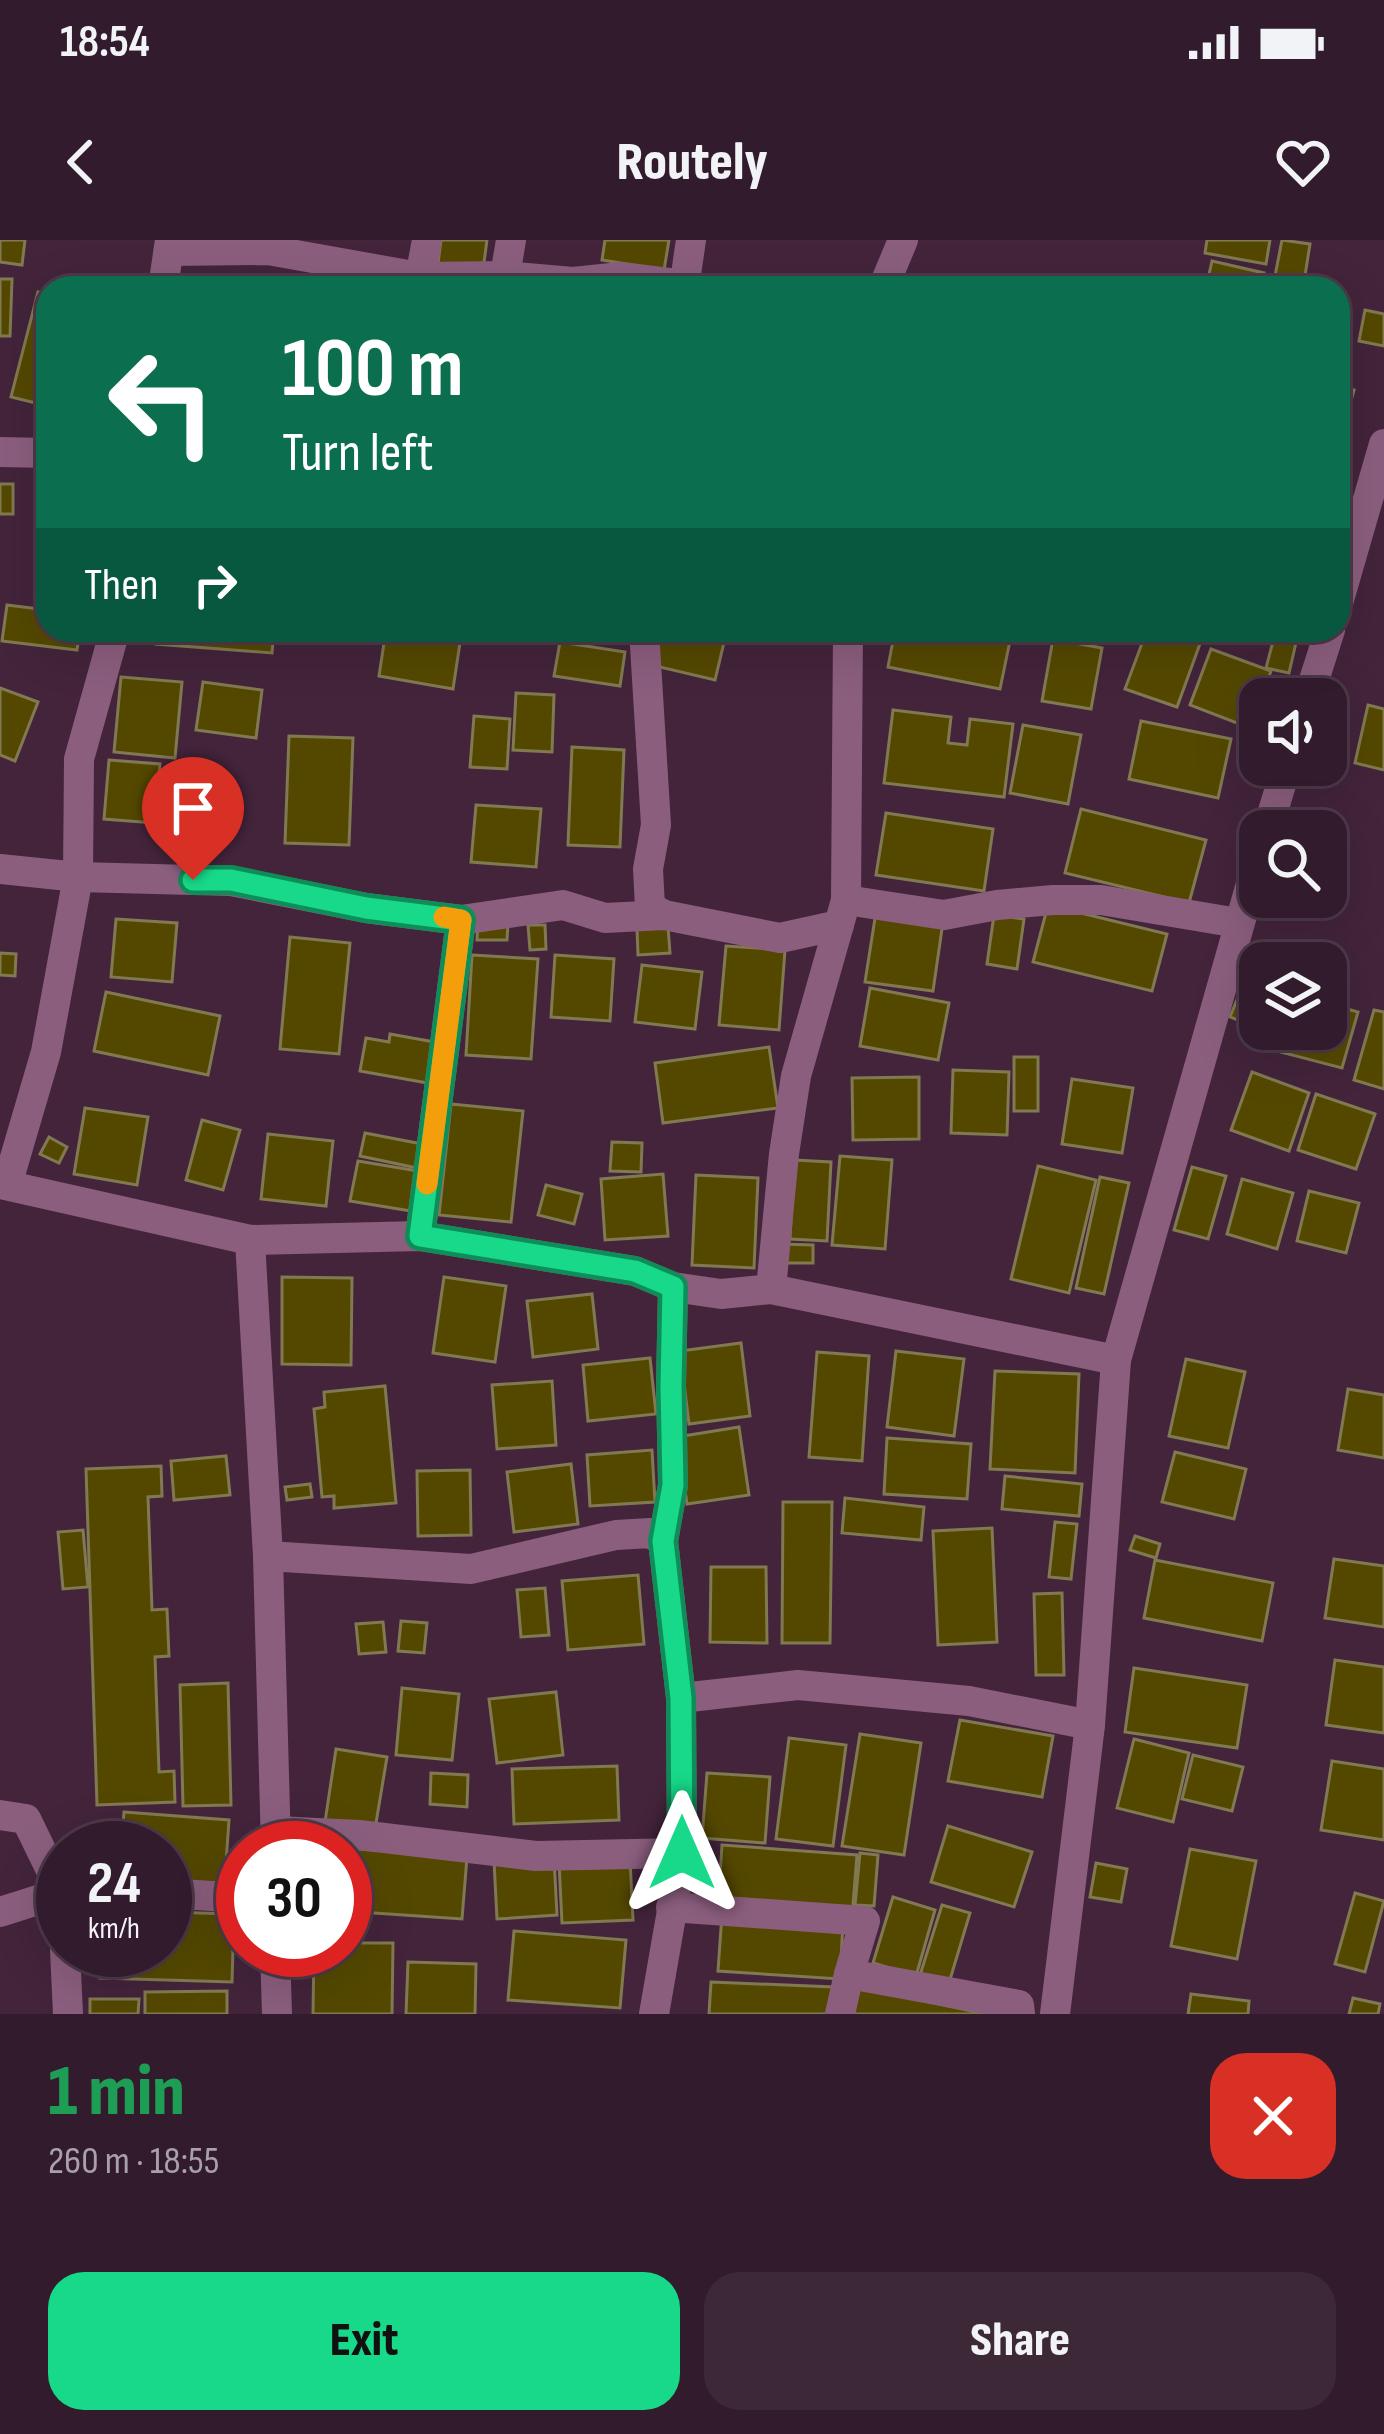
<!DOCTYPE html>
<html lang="en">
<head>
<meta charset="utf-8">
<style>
  :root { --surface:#321b2c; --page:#3d2838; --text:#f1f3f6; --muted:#a8a1a9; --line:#4d3948; --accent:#17d989 }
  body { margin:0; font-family:"Sofia Sans Condensed",sans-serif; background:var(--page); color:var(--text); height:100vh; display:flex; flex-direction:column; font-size:45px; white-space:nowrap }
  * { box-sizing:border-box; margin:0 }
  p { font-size:39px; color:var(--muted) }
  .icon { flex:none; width:66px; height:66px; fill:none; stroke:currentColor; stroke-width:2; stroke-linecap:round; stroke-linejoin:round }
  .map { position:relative; height:1774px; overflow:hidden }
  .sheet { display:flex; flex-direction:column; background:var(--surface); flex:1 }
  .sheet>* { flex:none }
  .hud { position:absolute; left:36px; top:36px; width:1314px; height:366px; border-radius:36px; box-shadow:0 12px 48px #0002,0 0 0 3px var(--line); background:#0b6e4f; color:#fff; overflow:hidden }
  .buttons { position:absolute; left:1239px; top:438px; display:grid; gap:24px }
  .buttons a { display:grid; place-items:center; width:108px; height:108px; border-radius:24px; background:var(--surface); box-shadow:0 12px 48px #0002,0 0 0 3px var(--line); font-size:60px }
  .speed { position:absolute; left:36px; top:1581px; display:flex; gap:24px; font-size:60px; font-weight:700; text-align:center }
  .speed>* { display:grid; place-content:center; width:156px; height:156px; border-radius:50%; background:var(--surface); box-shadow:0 12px 48px #0002,0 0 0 3px var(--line); line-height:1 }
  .speed small { font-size:30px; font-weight:400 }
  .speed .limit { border:18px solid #d22; background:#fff; color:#111 }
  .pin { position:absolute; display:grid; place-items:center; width:102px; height:102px; color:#fff; margin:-123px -51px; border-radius:50% 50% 50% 0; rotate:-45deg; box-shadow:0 0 12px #0007 }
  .pin .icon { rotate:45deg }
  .me { position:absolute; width:132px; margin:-66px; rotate:0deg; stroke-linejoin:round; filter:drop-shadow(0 0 9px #0008) }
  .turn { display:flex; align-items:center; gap:42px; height:252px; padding:0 48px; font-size:54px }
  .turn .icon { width:156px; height:156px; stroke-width:2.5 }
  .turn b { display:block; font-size:84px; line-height:102px }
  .then { display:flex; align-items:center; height:114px; padding:0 48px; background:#0003; gap:24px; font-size:45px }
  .round { display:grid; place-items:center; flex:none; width:126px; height:126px; border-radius:36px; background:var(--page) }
  .overview { display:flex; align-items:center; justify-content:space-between; height:204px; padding:0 48px }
  h1 { font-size:72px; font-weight:800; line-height:90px; color:#1e9e55 }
  .action { display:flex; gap:24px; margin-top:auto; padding:24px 48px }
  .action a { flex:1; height:138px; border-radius:36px; background:var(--accent); color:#111; font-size:48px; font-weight:800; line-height:138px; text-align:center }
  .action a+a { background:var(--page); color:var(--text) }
  .status { display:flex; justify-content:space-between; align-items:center; height:84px; padding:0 60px; background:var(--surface); direction:ltr }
  .status svg { height:33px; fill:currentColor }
  header { display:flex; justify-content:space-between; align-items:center; height:156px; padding:0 48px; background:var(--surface); font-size:54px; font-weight:800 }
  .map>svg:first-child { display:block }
  .building { fill:#544800; stroke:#817951; stroke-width:3 }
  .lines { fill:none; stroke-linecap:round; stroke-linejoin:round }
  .minor { stroke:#8b5e7e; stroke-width:30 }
  .route-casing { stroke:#0f8d59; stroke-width:30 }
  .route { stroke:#17d989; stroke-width:21 }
  .slow { stroke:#f59e0b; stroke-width:21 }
</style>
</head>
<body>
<div class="status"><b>18:54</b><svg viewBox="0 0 49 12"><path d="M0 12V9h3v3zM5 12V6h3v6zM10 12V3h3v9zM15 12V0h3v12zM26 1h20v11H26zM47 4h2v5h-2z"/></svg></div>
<header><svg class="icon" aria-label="back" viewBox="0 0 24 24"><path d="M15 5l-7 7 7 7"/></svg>Routely<svg class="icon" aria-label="heart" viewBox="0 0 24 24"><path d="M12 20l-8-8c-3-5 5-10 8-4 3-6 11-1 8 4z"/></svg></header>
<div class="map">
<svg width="1384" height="1774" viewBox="0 0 1384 1774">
  <rect width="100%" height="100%" fill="#43243b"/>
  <g class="building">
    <polygon points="0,0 25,0 22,25 0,22"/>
    <polygon points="441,0 487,0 483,30 438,24"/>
    <polygon points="605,0 669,0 664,30 602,20"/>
    <polygon points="1207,0 1270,0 1266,24 1205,13"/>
    <polygon points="1282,0 1310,4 1304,42 1275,36"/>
    <polygon points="1212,21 1264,33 1261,48 1206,48"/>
    <polygon points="0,39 12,39 10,96 0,96"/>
    <polygon points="38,52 48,54 48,166 11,157"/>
    <polygon points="1365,70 1384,74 1384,106 1359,101"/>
    <polygon points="1338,145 1354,150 1338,209"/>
    <rect x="0" y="244" width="13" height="30"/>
    <polygon points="7,365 48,370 48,390 80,390 77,410 2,401"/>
    <polygon points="157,390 274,390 272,413 156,404"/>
    <polygon points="386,390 421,390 461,396 453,449 379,436"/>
    <polygon points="656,390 727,390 715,440 647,424"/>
    <polygon points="895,390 1012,391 1000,449 888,427"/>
    <polygon points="1147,390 1205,390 1177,467 1125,449"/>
    <polygon points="1276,390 1298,394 1289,433 1266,428"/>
    <polygon points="1053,399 1102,408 1091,469 1042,461"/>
    <polygon points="560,402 625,412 620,446 554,436"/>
    <polygon points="1211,409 1271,431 1250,488 1190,465"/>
    <polygon points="121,437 182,442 175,518 114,512"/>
    <polygon points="203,442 262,450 256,498 196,490"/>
    <polygon points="0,448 38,462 15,521 0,515"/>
    <polygon points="516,453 554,455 552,512 513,510"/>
    <polygon points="1368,465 1384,469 1384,530 1355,523"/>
    <polygon points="893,470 951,477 948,503 967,505 970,479 1013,484 1004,557 884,543"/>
    <polygon points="474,476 510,479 507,529 470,527"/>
    <polygon points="1141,481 1231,499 1218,558 1129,539"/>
    <polygon points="1023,485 1081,495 1068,564 1010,553"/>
    <polygon points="289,496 353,498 349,605 285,603"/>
    <polygon points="572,507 624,510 620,607 568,605"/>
    <polygon points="109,520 160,524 154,583 104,579"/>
    <polygon points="476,565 541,569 536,627 471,622"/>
    <polygon points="1081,569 1206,600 1189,663 1065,633"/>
    <polygon points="886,573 993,589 984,651 876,635"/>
    <polygon points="1048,665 1167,694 1152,751 1033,722"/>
    <polygon points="876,672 943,682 933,751 865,742"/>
    <polygon points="994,675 1024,679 1017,729 987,724"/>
    <polygon points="116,679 177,683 172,742 111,737"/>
    <polygon points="478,682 508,683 507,700 477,700"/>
    <polygon points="528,685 545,685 546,709 530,710"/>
    <polygon points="668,687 670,713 638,715 637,689"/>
    <polygon points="290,697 350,703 339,814 280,809"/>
    <polygon points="726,706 785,710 779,790 719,785"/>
    <polygon points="0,713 16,714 15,736 0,735"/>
    <polygon points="472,715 538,719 531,819 466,815"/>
    <polygon points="555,715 614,719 610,781 551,777"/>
    <polygon points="642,725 702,732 695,789 635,782"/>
    <polygon points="1243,745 1260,752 1260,762 1251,785 1230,777"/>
    <polygon points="870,748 949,763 938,820 860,806"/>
    <polygon points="106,752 220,776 208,835 94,811"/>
    <polygon points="1326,763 1358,772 1342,828 1265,808 1270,789 1326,789"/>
    <polygon points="1374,770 1384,772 1384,849 1354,840"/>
    <polygon points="390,794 440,803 433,844 360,831 366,798 389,802"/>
    <polygon points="769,807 778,868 663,883 655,823"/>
    <rect x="1014" y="817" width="24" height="54"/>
    <polygon points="953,830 1009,832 1007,895 951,893"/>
    <polygon points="1252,832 1309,853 1289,911 1231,890"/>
    <polygon points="919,837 919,899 853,900 852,838"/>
    <polygon points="1072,839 1133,848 1122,913 1062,904"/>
    <polygon points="1316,854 1375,874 1356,929 1298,910"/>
    <polygon points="451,864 523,871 511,982 439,975"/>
    <polygon points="85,868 148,877 137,945 74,934"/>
    <polygon points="202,880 240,890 223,950 186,940"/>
    <polygon points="365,893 422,904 417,928 360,916"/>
    <polygon points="268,894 333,901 326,966 261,959"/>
    <polygon points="49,897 67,907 59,923 40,914"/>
    <polygon points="612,902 642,903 641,932 610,931"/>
    <polygon points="840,916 892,920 885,1009 832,1005"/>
    <polygon points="794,920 831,922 827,1001 790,999"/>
    <polygon points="358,921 424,932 417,972 350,961"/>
    <polygon points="1038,926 1096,940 1069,1053 1011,1039"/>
    <polygon points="1192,927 1226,936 1208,999 1174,990"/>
    <polygon points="663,934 668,996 605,1000 601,939"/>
    <polygon points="696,935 758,938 754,1028 692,1025"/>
    <polygon points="1100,937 1129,943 1104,1054 1076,1048"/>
    <polygon points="1242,939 1293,953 1277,1009 1227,994"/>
    <polygon points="546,945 582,954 574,984 538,975"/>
    <polygon points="1309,951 1359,963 1346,1013 1297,1001"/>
    <polygon points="780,1004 813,1005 813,1023 779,1023"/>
    <polygon points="282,1037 352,1038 351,1125 282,1124"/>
    <polygon points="444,1037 506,1046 495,1122 433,1113"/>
    <polygon points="592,1054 598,1109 533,1117 527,1061"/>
    <polygon points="741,1103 750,1176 689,1184 680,1111"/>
    <polygon points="896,1111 964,1119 954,1196 887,1187"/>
    <polygon points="817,1112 869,1116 862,1221 809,1217"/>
    <polygon points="650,1118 656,1174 588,1181 583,1125"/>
    <polygon points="1186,1119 1245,1132 1228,1208 1169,1196"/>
    <polygon points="995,1131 1079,1134 1075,1233 990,1229"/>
    <polygon points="552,1141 556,1205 497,1209 492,1145"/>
    <polygon points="385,1146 396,1263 334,1268 334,1256 322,1257 314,1169 325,1167 324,1152"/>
    <polygon points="1348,1149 1384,1155 1384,1218 1338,1210"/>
    <polygon points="739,1187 749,1255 687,1264 677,1197"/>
    <polygon points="887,1198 971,1204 967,1259 884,1254"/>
    <polygon points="652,1210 655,1262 590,1266 587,1215"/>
    <polygon points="1175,1212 1246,1229 1234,1279 1162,1262"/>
    <polygon points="226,1216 230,1255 174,1260 171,1221"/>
    <polygon points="571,1224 578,1284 514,1292 507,1232"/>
    <polygon points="161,1226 162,1256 148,1257 152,1370 167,1369 169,1416 155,1417 159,1532 174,1531 175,1562 97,1565 86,1229"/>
    <polygon points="470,1230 471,1295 418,1296 417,1231"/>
    <polygon points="1005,1236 1082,1244 1079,1276 1002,1269"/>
    <polygon points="310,1244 312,1257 287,1260 285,1247"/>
    <polygon points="845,1258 924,1267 921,1300 842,1293"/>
    <polygon points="783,1262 832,1262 830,1403 782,1403"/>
    <polygon points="1055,1282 1077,1284 1071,1339 1049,1337"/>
    <polygon points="992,1288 997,1402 938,1405 933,1291"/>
    <polygon points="83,1290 88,1347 63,1349 58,1292"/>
    <polygon points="1135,1296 1160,1304 1156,1318 1130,1310"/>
    <polygon points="1334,1319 1384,1326 1384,1387 1325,1378"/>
    <polygon points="1155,1320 1273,1343 1262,1401 1144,1378"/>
    <polygon points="711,1327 766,1327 767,1403 710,1402"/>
    <polygon points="638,1335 644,1404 568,1410 562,1341"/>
    <polygon points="545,1348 549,1395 521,1397 517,1350"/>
    <polygon points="1062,1353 1064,1435 1036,1435 1034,1354"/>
    <polygon points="401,1381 427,1383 424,1413 398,1411"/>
    <polygon points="383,1382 386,1412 359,1414 356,1384"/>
    <polygon points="1335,1420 1384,1427 1384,1493 1326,1485"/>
    <polygon points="1134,1428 1247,1445 1237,1508 1125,1492"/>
    <polygon points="228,1443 231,1565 183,1566 180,1445"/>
    <polygon points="402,1448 459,1454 452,1520 396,1515"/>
    <polygon points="556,1452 563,1515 497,1523 489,1459"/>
    <polygon points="960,1480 1053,1496 1042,1557 948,1541"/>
    <polygon points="860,1494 921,1503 904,1615 842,1606"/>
    <polygon points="789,1498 846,1505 833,1606 776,1599"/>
    <polygon points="1134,1499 1189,1513 1173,1582 1117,1568"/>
    <polygon points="336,1509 387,1517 375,1589 325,1582"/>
    <polygon points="1193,1515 1243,1527 1232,1571 1182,1559"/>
    <polygon points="1332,1521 1384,1529 1384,1600 1321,1590"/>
    <polygon points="617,1526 619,1580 514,1584 512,1529"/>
    <polygon points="431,1533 468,1535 467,1567 430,1564"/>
    <polygon points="707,1533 770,1537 765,1603 702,1598"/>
    <polygon points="124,1572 229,1580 224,1652 165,1647 165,1608 121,1608"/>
    <polygon points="948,1586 1032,1612 1014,1667 931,1642"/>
    <polygon points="722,1605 857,1615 852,1677 718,1667"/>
    <polygon points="345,1608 467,1617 462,1679 345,1671"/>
    <polygon points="1190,1609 1256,1621 1237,1719 1171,1706"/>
    <polygon points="860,1613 878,1615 874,1666 855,1665"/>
    <polygon points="554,1618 557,1675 497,1679 494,1621"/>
    <polygon points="630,1619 633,1680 562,1683 559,1622"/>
    <polygon points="1096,1623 1127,1629 1121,1662 1090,1657"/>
    <polygon points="1355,1653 1384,1661 1365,1732 1335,1724"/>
    <polygon points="893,1657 935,1670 916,1736 873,1723"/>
    <polygon points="942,1665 970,1673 949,1743 920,1735"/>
    <polygon points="165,1672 234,1674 232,1742 100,1738 101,1710 165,1710"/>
    <polygon points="722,1674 843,1682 840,1739 718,1731"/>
    <polygon points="514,1691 626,1700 620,1768 508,1760"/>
    <polygon points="345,1703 393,1703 392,1774 313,1774 314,1710 345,1710"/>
    <polygon points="408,1722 476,1724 475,1774 406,1774"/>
    <polygon points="711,1742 834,1747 833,1774 709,1774"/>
    <polygon points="858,1747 986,1774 853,1774"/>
    <polygon points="227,1751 227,1774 145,1774 145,1752"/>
    <polygon points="1191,1754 1249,1761 1248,1774 1188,1774"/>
    <polygon points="1353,1758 1380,1764 1378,1774 1349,1774"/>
    <polygon points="90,1759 139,1759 138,1774 90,1774"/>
  </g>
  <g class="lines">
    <g class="minor">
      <polyline points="169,11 268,10 419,37 505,36 573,42 621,37 685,45"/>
      <polyline points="163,48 170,0"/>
      <polyline points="418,48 427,0"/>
      <polyline points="503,48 511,0"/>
      <polyline points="684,48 691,0"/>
      <polyline points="883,48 903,0"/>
      <polyline points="0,212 48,213"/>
      <polyline points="1338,363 1384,204"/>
      <polyline points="644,390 656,585 648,629 650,667 664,675"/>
      <polyline points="1308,459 1330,390"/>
      <polyline points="1267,591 1287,525"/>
      <polyline points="0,629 78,637 231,641 366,668 461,680 563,665 605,678 664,675 780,698 839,685"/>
      <polyline points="846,660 944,675 997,665 1053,660 1101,660 1238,683"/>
      <polyline points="0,944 250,1000 420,996 635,1031 673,1047 721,1054 771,1049 1116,1120"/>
      <polyline points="7,945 46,812 78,637 79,519 115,390"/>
      <polyline points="420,996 461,680"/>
      <polyline points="250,1000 268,1316 276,1608"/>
      <polyline points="771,1049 784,914 796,836 846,660 848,390"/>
      <polyline points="268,1316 471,1329 616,1295 650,1293 663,1301"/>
      <polyline points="681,1458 798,1445 969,1461 1090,1485"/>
      <polyline points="0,1575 26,1579 63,1655"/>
      <polyline points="276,1591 359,1595 536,1616 682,1613"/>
      <polyline points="165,1653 243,1658"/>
      <polyline points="671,1667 865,1681 849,1734 1019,1765 1020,1774"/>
      <polyline points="0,1672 63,1652"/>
      <polyline points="65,1710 68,1774"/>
      <polyline points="275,1710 277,1774"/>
      <polyline points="654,1774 682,1613 681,1458 663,1301 673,1245 671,1145 673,1047"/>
      <polyline points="840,1774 849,1734"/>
      <polyline points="1055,1774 1090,1485 1116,1120 1260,612"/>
    </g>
  </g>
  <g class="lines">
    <g class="route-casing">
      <polyline id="route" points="193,640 231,640 366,668 461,680 420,996 635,1031 673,1047 671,1145 673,1245 663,1301 681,1458 682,1613"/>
    </g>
    <use href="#route" class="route"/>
    <polyline class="slow" points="427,944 461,680 444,677"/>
  </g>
</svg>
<div class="buttons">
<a><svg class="icon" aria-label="sound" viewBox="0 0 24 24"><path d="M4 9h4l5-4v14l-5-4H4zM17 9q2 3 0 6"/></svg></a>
<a><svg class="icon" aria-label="search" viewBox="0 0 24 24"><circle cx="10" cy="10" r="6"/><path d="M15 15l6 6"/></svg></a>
<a><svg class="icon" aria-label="layers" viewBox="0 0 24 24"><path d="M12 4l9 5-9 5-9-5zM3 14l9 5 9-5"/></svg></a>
</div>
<div class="speed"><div>24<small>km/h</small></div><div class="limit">30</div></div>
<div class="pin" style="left:193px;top:640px;background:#d93025"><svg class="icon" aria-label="arrive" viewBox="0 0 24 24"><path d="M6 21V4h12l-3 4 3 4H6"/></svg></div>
<svg class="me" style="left:682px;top:1613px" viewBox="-20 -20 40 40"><path d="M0-17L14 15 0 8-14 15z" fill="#17d989" stroke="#fff" stroke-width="4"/></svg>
<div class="hud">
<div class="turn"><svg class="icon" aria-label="left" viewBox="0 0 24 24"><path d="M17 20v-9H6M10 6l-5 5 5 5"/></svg><div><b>100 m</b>Turn left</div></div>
<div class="then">Then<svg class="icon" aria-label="right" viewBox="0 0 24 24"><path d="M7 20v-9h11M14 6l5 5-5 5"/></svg></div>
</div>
</div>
<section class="sheet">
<div class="overview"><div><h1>1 min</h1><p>260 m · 18:55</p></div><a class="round" style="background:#d93025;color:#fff"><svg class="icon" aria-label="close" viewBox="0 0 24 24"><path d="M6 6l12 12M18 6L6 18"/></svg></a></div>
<div class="action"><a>Exit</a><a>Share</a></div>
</section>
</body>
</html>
